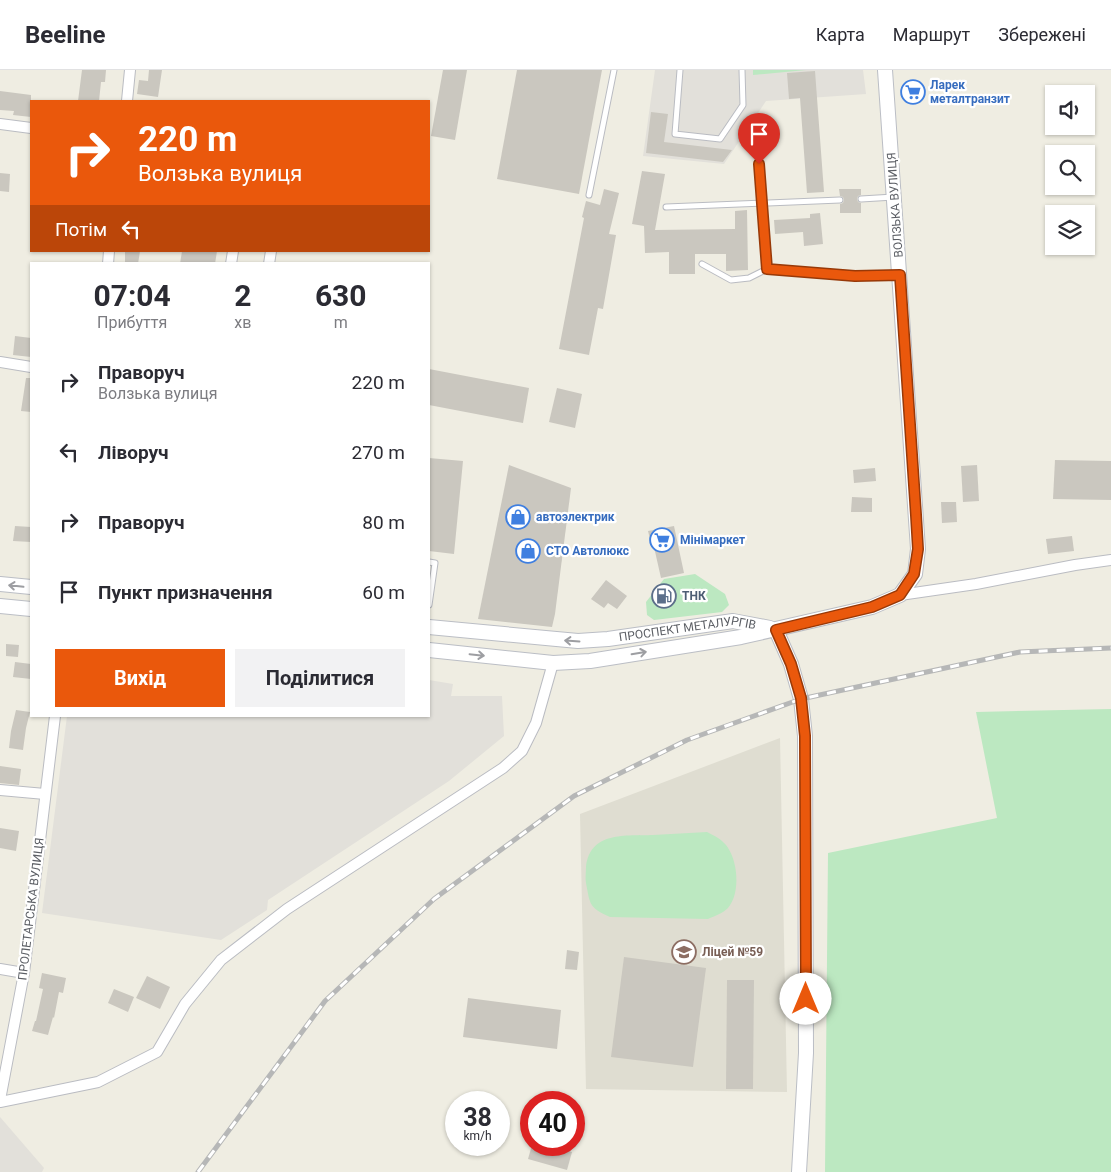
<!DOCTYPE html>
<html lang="uk">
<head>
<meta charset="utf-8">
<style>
  :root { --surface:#fff; --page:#f2f2f3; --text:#2b2b33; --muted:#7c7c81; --line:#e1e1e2; --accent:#ea580c }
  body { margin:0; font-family:Roboto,sans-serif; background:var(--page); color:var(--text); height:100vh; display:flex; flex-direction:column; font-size:19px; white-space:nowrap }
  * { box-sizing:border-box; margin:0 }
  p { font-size:16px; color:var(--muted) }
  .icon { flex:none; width:28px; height:28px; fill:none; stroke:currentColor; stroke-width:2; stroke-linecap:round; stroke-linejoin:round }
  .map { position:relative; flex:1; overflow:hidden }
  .side { position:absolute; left:30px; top:192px; width:400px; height:455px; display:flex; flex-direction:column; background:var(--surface); border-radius:0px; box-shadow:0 1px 4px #0004 }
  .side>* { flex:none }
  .guide { position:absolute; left:30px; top:30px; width:400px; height:152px; border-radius:0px; box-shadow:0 1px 4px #0004; background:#ea580c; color:#fff; overflow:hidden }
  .tools { position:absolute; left:1045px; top:15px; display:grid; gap:10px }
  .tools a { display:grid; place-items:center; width:50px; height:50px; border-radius:0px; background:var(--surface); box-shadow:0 1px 4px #0004; font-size:25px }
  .speed { position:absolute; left:445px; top:1021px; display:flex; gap:10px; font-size:25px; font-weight:700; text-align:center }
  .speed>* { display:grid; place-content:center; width:65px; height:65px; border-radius:50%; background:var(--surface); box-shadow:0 1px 4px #0004; line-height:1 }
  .speed small { font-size:12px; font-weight:400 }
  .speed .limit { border:8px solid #d22; background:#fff; color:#111 }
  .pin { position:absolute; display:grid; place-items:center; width:42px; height:42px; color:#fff; margin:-51px -21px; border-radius:50% 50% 50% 0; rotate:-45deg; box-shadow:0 0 5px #0007 }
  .pin .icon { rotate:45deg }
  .me { position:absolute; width:55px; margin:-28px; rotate:0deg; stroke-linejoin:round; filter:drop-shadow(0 0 4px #0008) }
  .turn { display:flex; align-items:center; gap:18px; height:105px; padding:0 25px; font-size:22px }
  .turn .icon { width:65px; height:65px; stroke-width:2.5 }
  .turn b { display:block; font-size:35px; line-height:42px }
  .then { display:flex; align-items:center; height:48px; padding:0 25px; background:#0003; gap:10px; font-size:19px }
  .eta { display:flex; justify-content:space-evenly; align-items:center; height:85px; text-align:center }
  .eta b { font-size:30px; font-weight:700; line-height:35px }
  .action { display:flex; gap:10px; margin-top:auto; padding:10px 25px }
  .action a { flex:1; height:58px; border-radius:0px; background:var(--accent); color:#fff; font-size:20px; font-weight:700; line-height:58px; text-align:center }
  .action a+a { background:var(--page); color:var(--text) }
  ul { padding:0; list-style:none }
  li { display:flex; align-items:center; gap:15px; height:70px; padding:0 25px }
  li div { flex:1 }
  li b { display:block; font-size:19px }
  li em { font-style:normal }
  header { display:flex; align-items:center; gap:30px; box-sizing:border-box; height:70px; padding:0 25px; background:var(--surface); border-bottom:1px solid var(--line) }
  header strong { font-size:24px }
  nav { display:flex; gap:28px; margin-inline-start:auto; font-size:18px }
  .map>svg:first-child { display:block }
  .industrial { fill:#e2e0da }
  .education { fill:#dfddd1 }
  .green { fill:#bce8c1 }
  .building { fill:#cac7bf }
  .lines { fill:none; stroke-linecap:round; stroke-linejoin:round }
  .lane-casing { stroke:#babcc2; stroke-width:7 }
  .street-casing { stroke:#babcc2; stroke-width:12 }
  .secondary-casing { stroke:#bbbec5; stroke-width:16 }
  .lane { stroke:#fff; stroke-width:5 }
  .street { stroke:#fff; stroke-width:10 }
  .secondary { stroke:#fff; stroke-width:14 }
  .rail-casing { stroke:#b6b7b7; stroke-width:5 }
  .rail { stroke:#fff; stroke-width:3; stroke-dasharray:9; stroke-linecap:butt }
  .oneway { stroke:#9d9ea2 }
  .route-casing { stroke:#983908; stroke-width:12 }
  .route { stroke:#ea580c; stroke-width:9 }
  .labels { text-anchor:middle; stroke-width:4.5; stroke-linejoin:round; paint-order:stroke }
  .shop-label { font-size:12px; font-weight:bold; fill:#366cbe; stroke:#fff; text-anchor:start }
  .street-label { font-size:12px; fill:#5b5e64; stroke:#fff }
  .service-label { font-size:12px; font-weight:bold; fill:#4e5e75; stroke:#fff; text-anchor:start }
  .education-label { font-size:12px; font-weight:bold; fill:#785e54; stroke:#fff; text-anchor:start }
</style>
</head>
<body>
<header>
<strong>Beeline</strong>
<nav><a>Карта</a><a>Маршрут</a><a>Збережені</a></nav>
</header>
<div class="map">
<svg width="1111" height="1102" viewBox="0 0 1111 1102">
  <rect width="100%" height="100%" fill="#efede2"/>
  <g class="industrial">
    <polygon points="655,0 863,0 866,24 766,31 724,94 643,86"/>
    <polygon points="429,610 453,614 451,626 502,626 504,666 449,711 268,830 267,840 221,870 42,843 67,646 429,646"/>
    <polygon points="0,1047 44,1098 42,1102 0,1102"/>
  </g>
  <polygon class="education" points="780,668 787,1022 586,1019 580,744"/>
  <g class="green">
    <polygon points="753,0 806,0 753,5"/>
    <polygon points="695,504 725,524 729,535 722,542 654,550 647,545 646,532 664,509"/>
    <polygon points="1111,639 1111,1102 825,1102 828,783 997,748 976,642"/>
    <path d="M707,762c8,4 14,7 19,13 12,15 15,48 2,63 -5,5 -13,8 -20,11l-98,-2c-21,-9 -20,-13 -24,-34 -1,-5 0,-10 0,-16 4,-36 40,-31 67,-32 18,-1 36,-2 54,-3z"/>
  </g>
  <g class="building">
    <polygon points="82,0 106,0 105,12 101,12 99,31 78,31"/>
    <polygon points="149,0 162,0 158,27 137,24 139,10 148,11"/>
    <polygon points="443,0 467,0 455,70 431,66"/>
    <polygon points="517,0 602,0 579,124 497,109"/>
    <polygon points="815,1 824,122 807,123 800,28 789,29 787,3"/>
    <polygon points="921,14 923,27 911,29 909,16"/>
    <polygon points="0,21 31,25 31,47 13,45 14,41 0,40"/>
    <polygon points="651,42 668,44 664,72 732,80 723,92 646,83"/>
    <polygon points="642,101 665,104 655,160 735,159 735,141 747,140 748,200 726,201 726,184 695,184 695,204 669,204 669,182 645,183 644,156 632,154"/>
    <polygon points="0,103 10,104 9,122 0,121"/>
    <polygon points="604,119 619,123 609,164 616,165 603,239 598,238 589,285 559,279 584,148 582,147 586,131 600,135"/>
    <polygon points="839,119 861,119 861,125 858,126 857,129 858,132 861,133 861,143 840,143 840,134 843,133 844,130 843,127 840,126"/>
    <polygon points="820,143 823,174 804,176 803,162 775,164 774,150 810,148 810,144"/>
    <polygon points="125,181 140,181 138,194 125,194"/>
    <polygon points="182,181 217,181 215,194 180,194"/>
    <polygon points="15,266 31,268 31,287 13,285"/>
    <polygon points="429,299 529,318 523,353 429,335"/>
    <polygon points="26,308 31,308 31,342 21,341"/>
    <polygon points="557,318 582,324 575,358 549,352"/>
    <polygon points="429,388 463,391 454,484 429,481"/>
    <polygon points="1055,390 1111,391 1111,430 1053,429"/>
    <polygon points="509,395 571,418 555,544 552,557 478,549"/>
    <polygon points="977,395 979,431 963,432 961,396"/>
    <polygon points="875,398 876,411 854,413 853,400"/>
    <polygon points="852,427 872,428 872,442 851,442"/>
    <polygon points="941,432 956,432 957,452 942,453"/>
    <polygon points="15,456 31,457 31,472 13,471"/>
    <polygon points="674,456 684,503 661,508 654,477 652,477 648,461"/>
    <polygon points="1072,466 1074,481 1048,484 1046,469"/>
    <polygon points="606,510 627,526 617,539 608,533 604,538 591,529"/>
    <polygon points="6,574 19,575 18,587 6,586"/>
    <polygon points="15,592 31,594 31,609 13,607"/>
    <polygon points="16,640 30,642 26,658 23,680 9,678 11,661"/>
    <polygon points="0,696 21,699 19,715 0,713"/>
    <polygon points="0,758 19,761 16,781 0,778"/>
    <polygon points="567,880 579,882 577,900 565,899"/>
    <polygon points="624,887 706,898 693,997 611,987"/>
    <polygon points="42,903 66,908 63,923 59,922 54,948 53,947 48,965 32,961 35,951 36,951 43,919 39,918"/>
    <polygon points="147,906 170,917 160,939 136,928"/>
    <polygon points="727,910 754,910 753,1019 726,1019"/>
    <polygon points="114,919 134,927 128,942 108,933"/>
    <polygon points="468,928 561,940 557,979 463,967"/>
    <polygon points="532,1075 546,1075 572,1082 567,1100 528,1089"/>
  </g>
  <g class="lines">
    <g class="lane-casing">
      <g id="lane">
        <polyline points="680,0 675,64 720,69 743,35 742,0"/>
        <polyline points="758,75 767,199"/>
        <polyline points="589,125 614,0"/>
        <polyline points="861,129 894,127"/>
        <polyline points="666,137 840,130"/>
        <polyline points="702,194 731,210 749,208 767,199 855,206 899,205"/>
        <polyline points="429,492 435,493 429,535"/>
      </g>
    </g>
    <g class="street-casing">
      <g id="street">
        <polyline points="127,31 130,0"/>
        <polyline points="0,54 31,58"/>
        <polyline points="108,194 109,181"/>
        <polyline points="231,194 233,181"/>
        <polyline points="269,194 271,181"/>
        <polyline points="0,292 31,297"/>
        <polyline points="900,525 976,514 1075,495 1111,490"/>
        <polyline points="0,720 45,724"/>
        <polyline points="0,899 24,903"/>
        <polyline points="0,1030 24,903 55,646"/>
        <polyline points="0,1032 98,1012 157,982 185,934 221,890 287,839 503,698 522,681 536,653 553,593"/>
      </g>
    </g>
    <g class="secondary-casing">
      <g id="secondary">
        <polyline points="0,514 31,517"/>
        <polyline points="0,536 31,539"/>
        <path id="s1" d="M429,557l149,14 30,-2 125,-18 37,7"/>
        <polyline points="776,560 791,594 801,629 805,666 806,983 799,1102"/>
        <polyline points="429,580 553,593 590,591 741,567 872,537 900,525 915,504 918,479 885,0"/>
      </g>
    </g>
    <use href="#lane" class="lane"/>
    <use href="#street" class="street"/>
    <use href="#secondary" class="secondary"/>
    <g class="rail-casing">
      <polyline id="rail" points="198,1102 325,931 434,829 574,726 687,670 801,629 1020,582 1111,578"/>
    </g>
    <use href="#rail" class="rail"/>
  </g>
  <defs><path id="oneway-shaft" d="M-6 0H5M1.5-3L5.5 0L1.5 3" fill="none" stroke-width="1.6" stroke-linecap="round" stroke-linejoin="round" transform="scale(1.25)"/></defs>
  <g class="oneway">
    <use href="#oneway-shaft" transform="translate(16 516) rotate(-174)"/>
    <use href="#oneway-shaft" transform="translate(572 571) rotate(-176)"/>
    <use href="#oneway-shaft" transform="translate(639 583) rotate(-9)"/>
    <use href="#oneway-shaft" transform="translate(477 585) rotate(6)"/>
  </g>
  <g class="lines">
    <g class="route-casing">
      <polyline id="route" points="759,94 767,199 855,206 900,205 916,445 918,479 914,504 900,525 872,537 776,560 791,594 801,628 805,666 806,929"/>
    </g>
    <use href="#route" class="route"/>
  </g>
  <defs>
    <g id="supermarket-ring" transform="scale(1.25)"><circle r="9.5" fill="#fff" stroke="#3f7fe0" stroke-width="1.5"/><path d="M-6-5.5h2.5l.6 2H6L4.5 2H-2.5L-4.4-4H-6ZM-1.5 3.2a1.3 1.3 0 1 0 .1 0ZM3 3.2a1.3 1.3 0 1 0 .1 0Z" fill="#3f7fe0"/></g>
    <g id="shop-ring" transform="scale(1.25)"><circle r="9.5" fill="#fff" stroke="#3f7fe0" stroke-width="1.5"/><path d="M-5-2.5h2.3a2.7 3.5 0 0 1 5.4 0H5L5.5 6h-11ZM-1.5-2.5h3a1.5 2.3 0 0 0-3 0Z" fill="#3f7fe0"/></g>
    <g id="fuel-ring" transform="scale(1.25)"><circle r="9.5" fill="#fff" stroke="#5c6f8a" stroke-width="1.5"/><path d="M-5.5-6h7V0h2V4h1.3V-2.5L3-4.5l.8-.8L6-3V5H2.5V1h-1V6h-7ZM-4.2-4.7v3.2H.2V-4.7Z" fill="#5c6f8a"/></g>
    <g id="school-ring" transform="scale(1.25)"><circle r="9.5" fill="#fff" stroke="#8d6e63" stroke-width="1.5"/><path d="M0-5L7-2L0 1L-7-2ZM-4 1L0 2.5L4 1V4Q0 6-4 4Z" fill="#8d6e63"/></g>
  </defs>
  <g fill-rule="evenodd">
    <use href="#supermarket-ring" x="913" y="22"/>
    <use href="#shop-ring" x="518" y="447"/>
    <use href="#supermarket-ring" x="662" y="470"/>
    <use href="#shop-ring" x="528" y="481"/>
    <use href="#fuel-ring" x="664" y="526"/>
    <use href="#school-ring" x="684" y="882"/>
  </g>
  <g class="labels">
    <g class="shop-label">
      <text x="930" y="19">Ларек<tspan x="930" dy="14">металтранзит</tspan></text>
      <text x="536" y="451">автоэлектрик</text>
      <text x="680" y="474">Мінімаркет</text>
      <text x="546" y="485">СТО Автолюкс</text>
    </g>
    <g class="street-label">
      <text transform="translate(895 135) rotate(-94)" y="4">ВОЛЗЬКА ВУЛИЦЯ</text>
      <text dy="4" stroke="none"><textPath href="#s1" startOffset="260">ПРОСПЕКТ МЕТАЛУРГІВ</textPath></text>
      <text transform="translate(31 839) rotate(-83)" y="4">ПРОЛЕТАРСЬКА ВУЛИЦЯ</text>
    </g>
    <g class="service-label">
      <text x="682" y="530">ТНК</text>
    </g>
    <g class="education-label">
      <text x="702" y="886">Ліцей №59</text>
    </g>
  </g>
</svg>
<div class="tools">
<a><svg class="icon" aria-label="sound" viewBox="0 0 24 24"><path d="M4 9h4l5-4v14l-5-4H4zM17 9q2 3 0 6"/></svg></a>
<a><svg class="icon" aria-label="search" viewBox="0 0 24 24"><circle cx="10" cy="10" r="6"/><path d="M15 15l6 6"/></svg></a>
<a><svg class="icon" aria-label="layers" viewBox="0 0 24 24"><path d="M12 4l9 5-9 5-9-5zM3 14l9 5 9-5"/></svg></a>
</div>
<div class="speed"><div>38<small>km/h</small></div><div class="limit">40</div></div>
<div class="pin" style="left:759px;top:94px;background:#d93025"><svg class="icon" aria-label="arrive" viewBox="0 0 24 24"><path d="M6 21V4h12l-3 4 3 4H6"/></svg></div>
<svg class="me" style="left:806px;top:929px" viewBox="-20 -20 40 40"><circle r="19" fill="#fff"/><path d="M0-13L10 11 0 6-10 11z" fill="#ea580c"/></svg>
<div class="guide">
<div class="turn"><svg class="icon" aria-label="right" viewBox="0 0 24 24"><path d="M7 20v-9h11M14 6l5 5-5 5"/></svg><div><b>220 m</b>Волзька вулиця</div></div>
<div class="then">Потім<svg class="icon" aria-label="left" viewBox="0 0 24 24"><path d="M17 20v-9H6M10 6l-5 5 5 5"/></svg></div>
</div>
<section class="side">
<div class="eta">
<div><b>07:04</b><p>Прибуття</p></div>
<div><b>2</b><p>хв</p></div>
<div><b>630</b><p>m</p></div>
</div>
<ul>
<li><svg class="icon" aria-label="right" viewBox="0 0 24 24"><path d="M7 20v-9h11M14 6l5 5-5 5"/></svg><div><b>Праворуч</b><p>Волзька вулиця</p></div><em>220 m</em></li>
<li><svg class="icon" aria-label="left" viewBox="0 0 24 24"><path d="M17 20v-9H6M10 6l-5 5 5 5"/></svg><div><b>Ліворуч</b></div><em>270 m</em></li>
<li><svg class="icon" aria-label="right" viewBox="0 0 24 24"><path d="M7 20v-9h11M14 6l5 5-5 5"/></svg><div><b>Праворуч</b></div><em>80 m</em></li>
<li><svg class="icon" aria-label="arrive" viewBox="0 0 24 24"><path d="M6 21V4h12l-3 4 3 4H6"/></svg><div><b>Пункт призначення</b></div><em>60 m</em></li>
</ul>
<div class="action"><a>Вихід</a><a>Поділитися</a></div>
</section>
</div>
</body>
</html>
